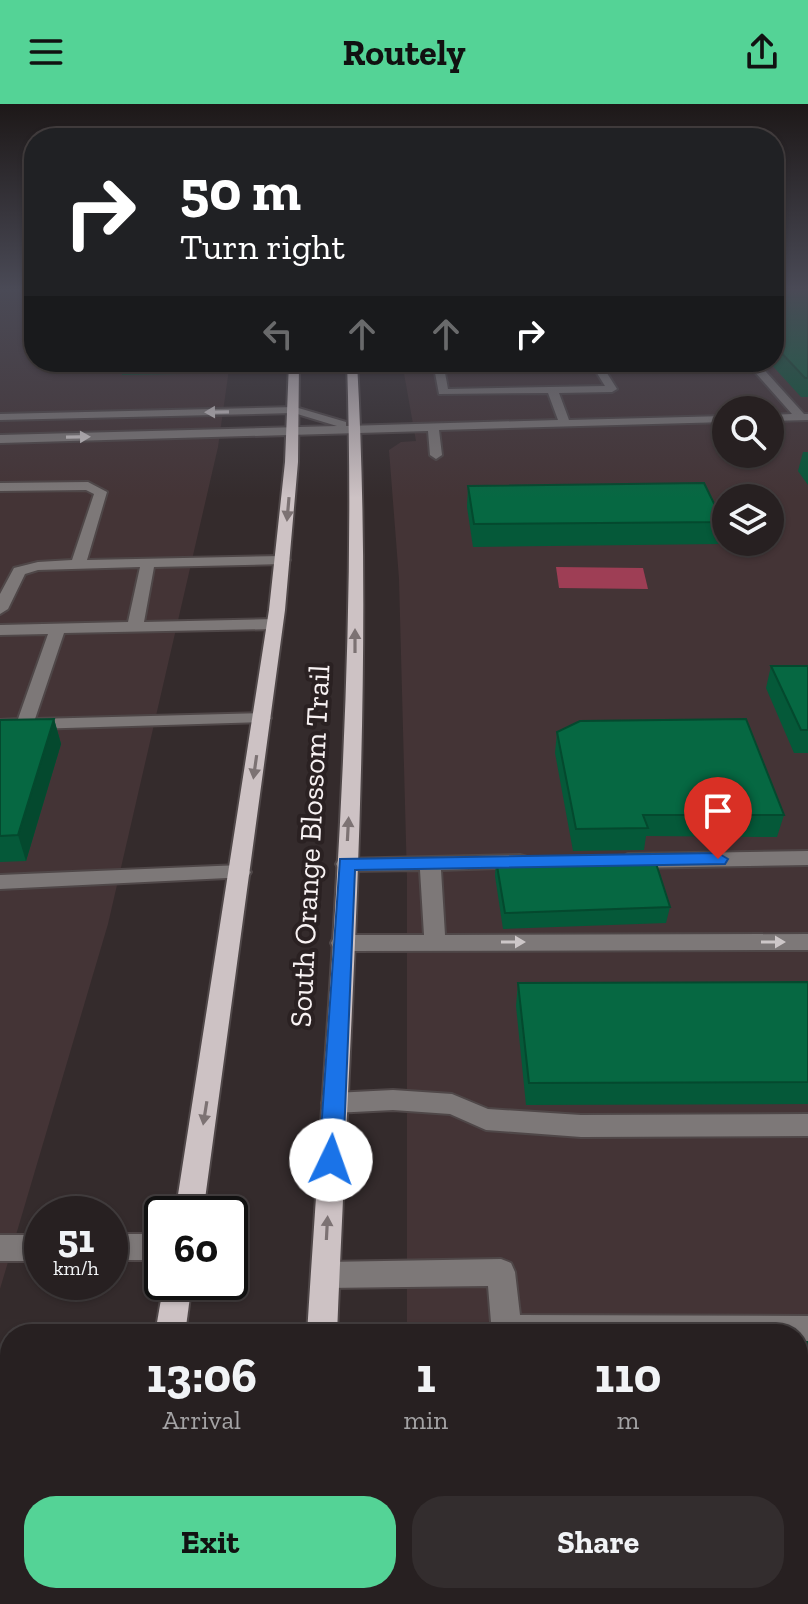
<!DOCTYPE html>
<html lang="en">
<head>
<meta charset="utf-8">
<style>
  :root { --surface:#272021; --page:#332d2e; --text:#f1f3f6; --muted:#a4a3a5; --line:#433e3f; --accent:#54d396 }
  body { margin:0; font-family:"Zilla Slab",serif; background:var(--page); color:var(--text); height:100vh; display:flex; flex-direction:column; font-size:30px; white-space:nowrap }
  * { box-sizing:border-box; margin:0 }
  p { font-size:26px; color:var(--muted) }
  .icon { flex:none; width:44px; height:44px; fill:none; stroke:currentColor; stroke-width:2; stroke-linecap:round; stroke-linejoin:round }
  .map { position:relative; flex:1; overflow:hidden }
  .drawer { position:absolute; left:0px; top:1220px; width:808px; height:280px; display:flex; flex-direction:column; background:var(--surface); border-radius:32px 32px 0 0; box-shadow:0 2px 6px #0004,0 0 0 2px var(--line) }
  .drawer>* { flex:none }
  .hud { position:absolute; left:24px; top:24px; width:760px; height:244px; border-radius:32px; box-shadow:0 2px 6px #0004,0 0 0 2px var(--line); background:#202124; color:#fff; overflow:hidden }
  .buttons { position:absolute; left:712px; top:292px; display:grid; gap:16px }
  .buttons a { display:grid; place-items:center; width:72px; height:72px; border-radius:50%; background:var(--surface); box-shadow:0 2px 6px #0004,0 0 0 2px var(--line); font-size:40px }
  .speed { position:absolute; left:24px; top:1092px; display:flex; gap:16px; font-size:40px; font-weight:700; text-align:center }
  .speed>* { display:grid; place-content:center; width:104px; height:104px; border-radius:50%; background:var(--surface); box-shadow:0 2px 6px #0004,0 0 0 2px var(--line); line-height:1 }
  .speed small { font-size:20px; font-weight:400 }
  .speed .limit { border:4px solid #111; border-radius:12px; background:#fff; color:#111 }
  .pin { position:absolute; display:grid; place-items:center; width:68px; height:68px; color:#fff; margin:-82px -34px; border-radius:50% 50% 50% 0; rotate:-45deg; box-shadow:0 0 8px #0007 }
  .pin .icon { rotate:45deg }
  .me { position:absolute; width:88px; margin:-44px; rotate:3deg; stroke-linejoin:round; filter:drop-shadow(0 0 6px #0008) }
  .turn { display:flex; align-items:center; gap:28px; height:168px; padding:0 24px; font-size:36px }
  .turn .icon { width:104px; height:104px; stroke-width:2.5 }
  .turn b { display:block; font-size:56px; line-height:68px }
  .lanes { display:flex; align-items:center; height:76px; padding:0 24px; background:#0003; justify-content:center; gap:40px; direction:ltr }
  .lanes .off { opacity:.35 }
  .eta { display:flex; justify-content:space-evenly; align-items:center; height:136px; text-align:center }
  .eta b { font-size:48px; font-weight:700; line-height:56px }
  .primary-button { display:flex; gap:16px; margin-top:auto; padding:16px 24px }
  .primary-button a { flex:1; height:92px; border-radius:32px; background:var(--accent); color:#111; font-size:32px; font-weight:700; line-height:92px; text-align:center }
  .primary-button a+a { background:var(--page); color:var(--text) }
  header { display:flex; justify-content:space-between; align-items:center; height:104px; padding:0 24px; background:var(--accent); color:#111; font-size:36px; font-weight:700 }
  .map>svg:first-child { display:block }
  .built { fill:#443436; fill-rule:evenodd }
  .water { fill:#9e3e55 }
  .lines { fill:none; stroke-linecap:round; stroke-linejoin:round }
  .minor-casing { stroke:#4f4748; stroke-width:4 }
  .major-casing { stroke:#4f4748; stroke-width:4 }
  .minor { fill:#7d7878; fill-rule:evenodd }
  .major { fill:#cdc2c4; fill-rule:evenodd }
  .wall { fill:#055939 }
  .shaded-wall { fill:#04492e }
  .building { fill:#066842; stroke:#04492e; stroke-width:2 }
  .oneway { fill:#cdc7c8 }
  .oneway2 { fill:#7c7273 }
  .route { fill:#1a73e8; stroke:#114b97; stroke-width:2 }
  .labels { text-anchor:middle; stroke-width:8; stroke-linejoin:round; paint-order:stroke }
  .street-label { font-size:30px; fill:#f8f2f3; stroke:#2a2122 }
</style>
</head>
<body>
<header><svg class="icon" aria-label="menu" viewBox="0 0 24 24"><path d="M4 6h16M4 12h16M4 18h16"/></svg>Routely<svg class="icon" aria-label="share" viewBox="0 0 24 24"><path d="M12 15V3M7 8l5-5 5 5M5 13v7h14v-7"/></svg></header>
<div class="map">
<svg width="808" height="1500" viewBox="0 0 808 1500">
  <rect width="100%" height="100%" fill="#342b2c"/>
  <g class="built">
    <polygon points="34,184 34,258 230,258 218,343 108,820 0,1185 0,185"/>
    <path d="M808,185v1315h-401v-10h391v-260h-391v-455l-8,-300 -10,-129 12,-8 15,-1 -14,-79h372zM726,306h44v44h-44zM726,394h44v44h-44z"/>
  </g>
  <polygon class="water" points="556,463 643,464 648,485 559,484"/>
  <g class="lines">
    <g class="minor-casing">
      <g id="minor">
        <polygon points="433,258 443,258 448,285 605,282 590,258 600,258 617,285 612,288 559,289 569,316 726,312 726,318 439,326 442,351 436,355 430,351 428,327 0,339 0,331 337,322 294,309 0,316 0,310 295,303 346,318 346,322 558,316 548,289 439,290"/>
        <polygon points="746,258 757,258 804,310 808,310 808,316 770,317 770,311 792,310"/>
        <polygon points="88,378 107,388 87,456 283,452 290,456 283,460 154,463 144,518 275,515 283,520 275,525 64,529 35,615 262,609 271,614 268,618 0,626 0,616 18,615 48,530 0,531 0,521 128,518 140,463 38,466 25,470 8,505 0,510 0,490 14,464 38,458 72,456 94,390 86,386 0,387 0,379"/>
        <polygon points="808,747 808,761 628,764 618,757 628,750"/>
        <polygon points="520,751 527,753 530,758 527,763 441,766 445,831 808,830 808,846 342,847 334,845 331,839 334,833 342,831 424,831 420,766 346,767 339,765 336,760 339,755"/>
        <polygon points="241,761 251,768 248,773 0,785 0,771"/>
        <polygon points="393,986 452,990 488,1005 581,1011 808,1010 808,1032 581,1033 486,1026 450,1010 393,1006 334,1009 325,1006 322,999 325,992 334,989"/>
        <rect x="110" y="1130" width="52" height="26"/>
        <rect x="0" y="1131" width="42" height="26"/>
        <polygon points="501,1155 511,1159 515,1168 520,1211 808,1212 808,1240 798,1240 798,1230 492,1230 488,1182 325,1184 315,1180 311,1171 315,1162 325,1158"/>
        <polygon points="10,1340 10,1372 0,1373 0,1341"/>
        <polygon points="509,1490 543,1490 544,1500 510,1500"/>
      </g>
    </g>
    <g class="major-casing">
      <g id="major">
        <polygon points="289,258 299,258 298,358 285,506 203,1110 175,1110 269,506 285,358"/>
        <path d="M347,258h10c18,324 -7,649 -20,972h-30c20,-323 51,-648 40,-972z"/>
        <polygon points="164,1178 192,1178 185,1230 155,1230"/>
        <polygon points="111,1490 145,1490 144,1500 110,1500"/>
        <rect x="291" y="1490" width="34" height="10"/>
      </g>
    </g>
    <use href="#minor" class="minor"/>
    <use href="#major" class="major"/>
  </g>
  <g class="wall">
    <polygon points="774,184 808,184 808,293 801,293 769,258 774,258"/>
    <polygon points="86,258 184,258 181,270 122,271 120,262 87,263"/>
    <polygon points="803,348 808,348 808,381 798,367"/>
    <polygon points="468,382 723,418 719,440 473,443 467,403"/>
    <polygon points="771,562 808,562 808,649 794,649 766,584"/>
    <polygon points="54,615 61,640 26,757 0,758 0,616"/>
    <polygon points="557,628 784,711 777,733 646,732 644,746 573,747 555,649"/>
    <polygon points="496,756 670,803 666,819 503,825 495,772"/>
    <polygon points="808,878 808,1000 526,1001 516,902 518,879"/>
    <polygon points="798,1238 808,1238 808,1385 798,1386"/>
  </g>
  <g class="shaded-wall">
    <polygon points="180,258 184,258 181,270"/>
    <polygon points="54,615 61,640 26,757 18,731"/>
  </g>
  <g class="building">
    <polygon points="774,184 808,184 808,274 805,274 774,241"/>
    <polygon points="704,379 723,418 474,420 468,382"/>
    <polygon points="771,562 808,562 808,626 801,626"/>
    <polygon points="54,615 18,731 0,732 0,616"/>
    <polygon points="746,615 784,711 643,711 648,724 576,725 557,628 580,617"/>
    <polygon points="653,750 670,803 505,809 496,756"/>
    <polygon points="808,878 808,978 529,979 518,879"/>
    <rect x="798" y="1238" width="10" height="130"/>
  </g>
  <defs><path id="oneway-solid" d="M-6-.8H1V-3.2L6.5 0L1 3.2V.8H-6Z" transform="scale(2)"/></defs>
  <g class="oneway">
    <use href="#oneway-solid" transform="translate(217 308) rotate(179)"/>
    <use href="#oneway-solid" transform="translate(78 333) rotate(-1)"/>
    <use href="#oneway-solid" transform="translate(513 838)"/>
    <use href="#oneway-solid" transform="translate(773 838)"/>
  </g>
  <g class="oneway2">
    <use href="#oneway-solid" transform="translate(288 405) rotate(95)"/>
    <use href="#oneway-solid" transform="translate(355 537) rotate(-90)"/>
    <use href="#oneway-solid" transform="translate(255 663) rotate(98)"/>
    <use href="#oneway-solid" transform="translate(348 725) rotate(-87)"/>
    <use href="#oneway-solid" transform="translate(205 1009) rotate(99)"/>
    <use href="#oneway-solid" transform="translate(327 1124) rotate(-87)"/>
  </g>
  <linearGradient id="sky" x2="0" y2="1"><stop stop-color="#1d1818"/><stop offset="0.47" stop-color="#4a4a56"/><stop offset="1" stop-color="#4a4a56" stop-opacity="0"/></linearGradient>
  <rect width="808" height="394" fill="url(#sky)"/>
  <polygon class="route" points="718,749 728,755 725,760 355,766 343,1056 339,1063 331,1067 322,1063 319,1056 340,755"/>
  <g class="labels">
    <g class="street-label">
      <text transform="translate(310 742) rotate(-87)" y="10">South Orange Blossom Trail</text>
    </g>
  </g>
</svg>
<div class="buttons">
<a><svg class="icon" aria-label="search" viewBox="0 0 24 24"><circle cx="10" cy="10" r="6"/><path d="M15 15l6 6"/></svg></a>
<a><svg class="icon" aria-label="layers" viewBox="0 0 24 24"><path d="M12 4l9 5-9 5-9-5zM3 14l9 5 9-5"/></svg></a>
</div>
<div class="speed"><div>51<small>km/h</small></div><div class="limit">60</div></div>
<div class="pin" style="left:718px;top:755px;background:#d93025"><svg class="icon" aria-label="arrive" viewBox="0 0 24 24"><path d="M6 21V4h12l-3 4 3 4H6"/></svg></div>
<svg class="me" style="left:331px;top:1056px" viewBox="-20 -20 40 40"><circle r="19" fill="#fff"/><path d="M0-13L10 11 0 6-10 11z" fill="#1a73e8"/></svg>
<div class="hud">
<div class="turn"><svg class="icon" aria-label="right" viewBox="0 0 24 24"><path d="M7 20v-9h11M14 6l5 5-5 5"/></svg><div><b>50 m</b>Turn right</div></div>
<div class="lanes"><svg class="icon off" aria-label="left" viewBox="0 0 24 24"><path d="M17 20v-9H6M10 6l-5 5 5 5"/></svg><svg class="icon off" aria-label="ahead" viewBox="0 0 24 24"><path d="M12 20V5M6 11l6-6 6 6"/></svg><svg class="icon off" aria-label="ahead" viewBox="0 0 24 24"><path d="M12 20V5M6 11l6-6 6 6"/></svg><svg class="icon" aria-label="right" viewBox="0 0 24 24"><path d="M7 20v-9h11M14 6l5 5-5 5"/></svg></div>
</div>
<section class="drawer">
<div class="eta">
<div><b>13:06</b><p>Arrival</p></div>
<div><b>1</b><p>min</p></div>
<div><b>110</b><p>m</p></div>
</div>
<div class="primary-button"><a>Exit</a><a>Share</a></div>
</section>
</div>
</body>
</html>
